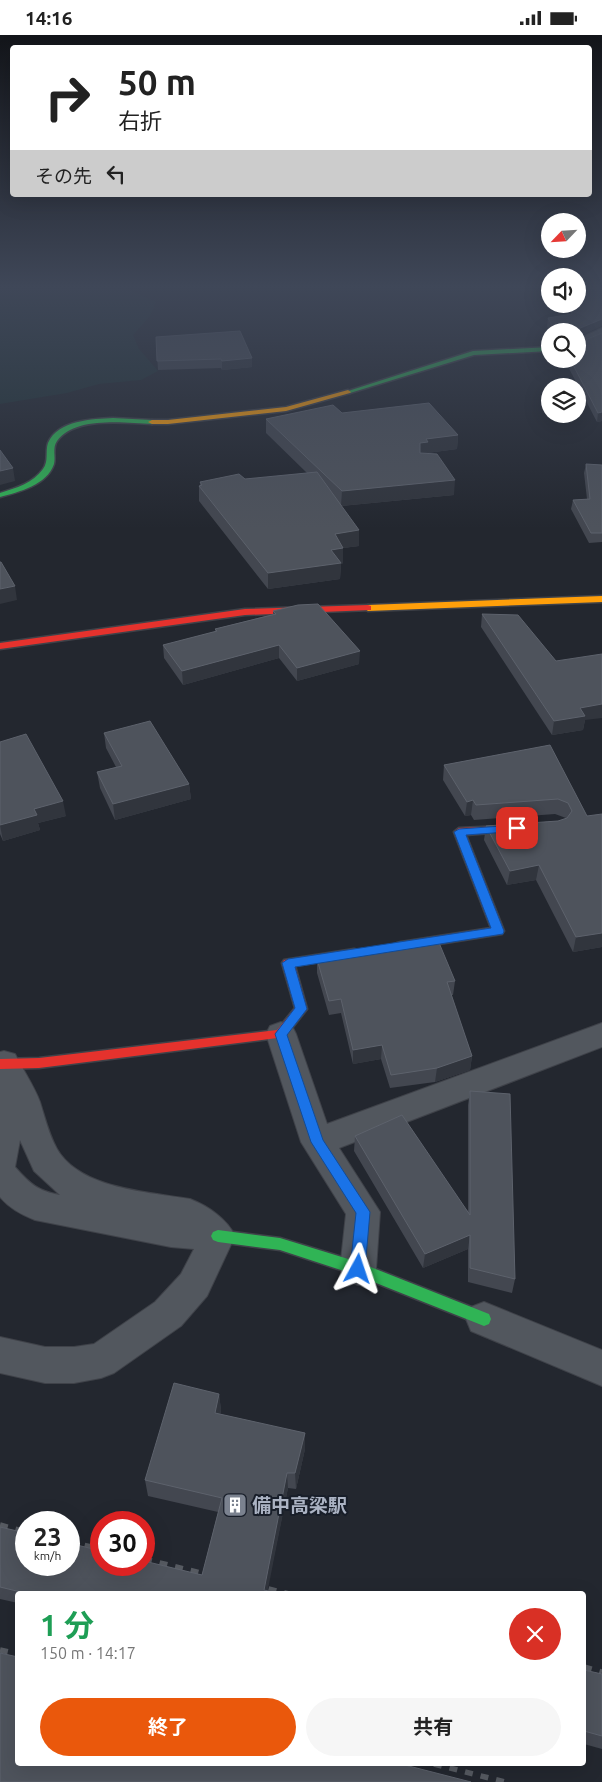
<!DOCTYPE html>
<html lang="ja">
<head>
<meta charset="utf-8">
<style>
  :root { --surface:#fff; --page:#f6f6f6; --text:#222; --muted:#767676; --accent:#ea580c }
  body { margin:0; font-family:Ubuntu,"Noto Sans JP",sans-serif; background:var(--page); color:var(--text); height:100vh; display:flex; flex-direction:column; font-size:19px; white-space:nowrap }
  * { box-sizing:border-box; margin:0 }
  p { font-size:16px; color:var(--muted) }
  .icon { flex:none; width:28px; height:28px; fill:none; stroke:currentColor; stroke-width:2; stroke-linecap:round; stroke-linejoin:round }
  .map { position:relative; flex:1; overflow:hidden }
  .details { position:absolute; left:15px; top:1556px; width:571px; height:175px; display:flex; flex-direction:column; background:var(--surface); border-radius:5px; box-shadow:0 5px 20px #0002 }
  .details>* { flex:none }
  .guide { position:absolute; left:10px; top:10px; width:582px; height:152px; border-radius:5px; box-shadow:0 5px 20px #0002; background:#fff; color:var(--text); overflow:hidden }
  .needle { width:32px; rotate:245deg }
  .fabs { position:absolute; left:541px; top:178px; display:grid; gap:10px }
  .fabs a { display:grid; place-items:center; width:45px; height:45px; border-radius:50%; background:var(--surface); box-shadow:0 5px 20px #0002; font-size:25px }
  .speed { position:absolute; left:15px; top:1476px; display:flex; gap:10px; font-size:25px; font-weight:700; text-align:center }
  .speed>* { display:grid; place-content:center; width:65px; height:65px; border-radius:50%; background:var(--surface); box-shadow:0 5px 20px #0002; line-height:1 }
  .speed small { font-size:12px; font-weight:400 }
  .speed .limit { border:8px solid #d22; background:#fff; color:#111 }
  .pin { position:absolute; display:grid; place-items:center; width:42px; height:42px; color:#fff; margin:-21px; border-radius:10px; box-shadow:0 2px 8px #0006 }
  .me { position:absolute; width:55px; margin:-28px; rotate:5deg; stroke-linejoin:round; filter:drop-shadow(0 0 4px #0008) }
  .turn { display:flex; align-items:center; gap:18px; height:105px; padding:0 25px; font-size:22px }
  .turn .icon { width:65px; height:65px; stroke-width:2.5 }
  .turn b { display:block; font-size:35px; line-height:42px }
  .then { display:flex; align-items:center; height:48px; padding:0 25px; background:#0003; gap:10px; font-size:19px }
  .round { display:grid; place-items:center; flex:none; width:52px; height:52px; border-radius:26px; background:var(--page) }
  .overview { display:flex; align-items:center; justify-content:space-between; height:85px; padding:0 25px }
  h1 { font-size:30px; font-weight:700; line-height:38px; color:#1e9e55 }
  .cta { display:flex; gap:10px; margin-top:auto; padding:10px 25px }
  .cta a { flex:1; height:58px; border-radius:30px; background:var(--accent); color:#fff; font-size:20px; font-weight:700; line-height:58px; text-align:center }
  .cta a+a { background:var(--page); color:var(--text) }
  .status { display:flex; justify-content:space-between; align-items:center; height:35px; padding:0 25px; background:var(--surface); direction:ltr }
  .status svg { height:14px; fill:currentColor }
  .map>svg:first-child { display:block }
  .green { fill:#213236 }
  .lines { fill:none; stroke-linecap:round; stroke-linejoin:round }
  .street-casing { stroke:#3f4249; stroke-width:2 }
  .fast-casing { stroke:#3f4249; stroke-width:3 }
  .slow-casing { stroke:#3f4249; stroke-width:3 }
  .jam-casing { stroke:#3f4249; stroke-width:3 }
  .street { fill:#52575e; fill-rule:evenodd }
  .fast { fill:#30b455; fill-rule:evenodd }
  .slow { fill:#ff9f0a; fill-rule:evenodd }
  .jam { fill:#e5322d; fill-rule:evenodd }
  .rail { stroke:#565a61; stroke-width:5.5; stroke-dasharray:8 8; stroke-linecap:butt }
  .wall { fill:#434750 }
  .shaded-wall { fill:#31353d }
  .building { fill:#4e535c; stroke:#5d626c }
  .route { fill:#1a73e8; stroke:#114b97 }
  .labels { text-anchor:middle; stroke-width:4; stroke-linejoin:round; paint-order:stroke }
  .near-poi-label { font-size:19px; font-weight:bold; fill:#abb3c3; stroke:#181e29; text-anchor:start }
</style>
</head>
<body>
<div class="status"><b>14:16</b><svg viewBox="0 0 49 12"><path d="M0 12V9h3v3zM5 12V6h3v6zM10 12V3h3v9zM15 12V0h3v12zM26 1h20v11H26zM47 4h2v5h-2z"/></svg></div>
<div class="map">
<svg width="602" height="1747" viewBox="0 0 602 1747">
  <rect width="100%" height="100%" fill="#23272f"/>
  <polygon class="green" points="0,250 119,250 156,267 150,281 133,300 139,314 158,336 141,345 99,349 67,358 0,369"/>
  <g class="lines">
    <g class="street-casing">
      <g id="street">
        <polygon points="602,293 602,304 578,315 578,304"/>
        <polygon points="281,987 292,991 296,999 327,1089 602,988 602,1012 339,1113 380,1177 376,1234 370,1245 358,1250 346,1245 340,1234 346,1179 301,1107 266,999 270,991"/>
        <path d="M4,1016l11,3c8,16 19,32 25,48 5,16 9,33 17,47 23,40 92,43 133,50 18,7 37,20 45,37l-28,60 -26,30 -67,47 -13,5 -27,5h-29l-45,-10v-36l45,10h29l20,-3 61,-42 26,-28 13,-25 -23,-2 -136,-27c-13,-5 -26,-12 -35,-23v-145zM20,1105l14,31 26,24c-22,-4 -30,-11 -45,-28z"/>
        <polygon points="484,1267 602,1315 602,1351 471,1296 466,1284 471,1272"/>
      </g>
    </g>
    <g class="fast-casing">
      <g id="fast">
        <polygon points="550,312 550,316 474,320 350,358 345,357 473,316"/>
        <path d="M113,383l39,2 4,2 -4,2c-27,-1 -77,-8 -95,17 -5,7 -1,16 -3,23 -7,21 -35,28 -54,33v-4c16,-5 33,-10 43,-24 6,-8 2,-17 5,-26 10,-23 45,-24 65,-25z"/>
        <polygon points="218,1195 280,1203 358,1227 489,1279 491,1284 489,1289 484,1291 356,1240 280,1215 218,1207 213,1205 211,1201 213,1197"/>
      </g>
    </g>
    <g class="slow-casing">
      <g id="slow">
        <polygon points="348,355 351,357 350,358 286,376 168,389 152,389 148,387 152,385 168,385 286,372"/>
        <polygon points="602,561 602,567 368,576 364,573 368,570"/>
      </g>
    </g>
    <g class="jam-casing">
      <g id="jam">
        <polygon points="368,570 371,571 371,575 245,580 0,614 0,608 245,574"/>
        <polygon points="524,790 529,793 528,795 466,800 504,896 502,899 401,915 397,914 395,911 397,908 401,907 491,893 454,797 459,793"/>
        <polygon points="354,914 358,915 360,918 358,921 295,931 307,974 285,1002 39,1033 0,1034 0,1024 39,1023 277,995 295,973 282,928 284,925"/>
      </g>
    </g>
    <use href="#street" class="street"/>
    <use href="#fast" class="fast"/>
    <use href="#slow" class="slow"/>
    <use href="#jam" class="jam"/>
    <g class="rail">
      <polyline points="0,1490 26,1497"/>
      <polyline points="69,1507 101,1514"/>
      <polyline points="144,1524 217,1542"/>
      <polyline points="253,1550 289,1559"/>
      <polyline points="0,1615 18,1619"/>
      <polyline points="584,1632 602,1637"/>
      <polyline points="434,1729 505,1747"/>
    </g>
  </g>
  <g class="wall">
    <polygon points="570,269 578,269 578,308 602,298 602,386 597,387 564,324 578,324 578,296 550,297 547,291 548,283 571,279"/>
    <polygon points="156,302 252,332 222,335 221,333 158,335"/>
    <polygon points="342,378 458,400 457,414 427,418 454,460 341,471 359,511 343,513 343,528 341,529 340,544 268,554 199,466 199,451 200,451 200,447 245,444 307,438 266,398 266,384"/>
    <polygon points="586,429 602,430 602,507 589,508 571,474 573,465 587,464 584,438"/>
    <polygon points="273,576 359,629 297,646 279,623 183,650 164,623 163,610 215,597 215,594 273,579"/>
    <polygon points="482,579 556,626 585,685 583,695 552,700 481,592"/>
    <polygon points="104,698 189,749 191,764 115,785 100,753 97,737 116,732 106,713"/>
    <polygon points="0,707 66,781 38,788 40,795 3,806 0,799"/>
    <polygon points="550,710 587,781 602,912 573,917 536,845 507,850 484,805 486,791 558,786 566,784 566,783 555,779 474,785 471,780 465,781 443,745 444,730"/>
    <polygon points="317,924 455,946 453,960 451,960 472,1021 470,1035 435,1047 390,1053 381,1024 353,1029 341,978 329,980 317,938"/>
    <polygon points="470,1056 515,1244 512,1258 468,1247 468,1214 423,1233 354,1116 355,1101 468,1176 468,1070"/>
    <polygon points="219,1359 221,1375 220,1380 305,1398 305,1414 296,1454 288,1453 267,1555 281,1559 18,1559 18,1568 0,1564 0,1492 202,1540 218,1477 148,1461 145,1445"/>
    <polygon points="584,1635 602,1639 602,1714 584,1709"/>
  </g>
  <g class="shaded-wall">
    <polygon points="602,284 602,291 578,302 578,294"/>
    <polygon points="252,323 252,332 222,335 222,326"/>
    <polygon points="602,377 602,386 597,387 598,378"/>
    <polygon points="458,400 457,414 427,418 427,421 419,423 420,408 426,404"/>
    <polygon points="13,433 15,446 0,450 0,436"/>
    <polygon points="455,445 454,460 341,471 342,456"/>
    <polygon points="359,495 359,511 343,513 343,528 341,529 340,544 268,554 268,538 331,515 335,499"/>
    <polygon points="15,551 17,565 0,569 0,554"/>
    <polygon points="279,610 279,623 183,650 182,636"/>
    <polygon points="360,616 359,629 297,646 297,633"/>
    <polygon points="602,669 602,683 585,685 583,695 552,700 554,686 580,673"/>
    <polygon points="189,749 191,764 115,785 113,769"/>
    <polygon points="473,765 471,780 465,781 467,767"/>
    <polygon points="63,766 66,781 38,788 40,795 3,806 0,790 34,774"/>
    <polygon points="539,830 536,845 507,850 510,836"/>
    <polygon points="602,898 602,912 573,917 576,902"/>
    <polygon points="382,1010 381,1024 353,1029 353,1015"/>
    <polygon points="472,1021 470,1035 435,1047 437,1033"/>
    <polygon points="470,1200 468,1214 423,1233 425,1219"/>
    <polygon points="219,1359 221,1375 216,1395 215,1378"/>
    <polygon points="305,1398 305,1414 296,1454 295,1438"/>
    <polygon points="287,1438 288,1453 267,1559 264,1555"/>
  </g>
  <g class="building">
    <polygon points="578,250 602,250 602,284 578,294 578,308 602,298 602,377 598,378 570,324 578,324 578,296 555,296 548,283 572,279 572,269 578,269"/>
    <polygon points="240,296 252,323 222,326 221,324 157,326 156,302"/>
    <polygon points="429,368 458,400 426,404 428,407 420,408 420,418 437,419 455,445 342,456 266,384 333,370 342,378"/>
    <polygon points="0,415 13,433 0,436"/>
    <polygon points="586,429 602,430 602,498 591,498 573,465 590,464"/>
    <polygon points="317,437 359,495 335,499 343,513 331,515 341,528 268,538 199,451 202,450 200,447 239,439 245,444"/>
    <polygon points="0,527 1,527 15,551 0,554"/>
    <polygon points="318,569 360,616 297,633 279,610 182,636 163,610 217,596 215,594 276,579 273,576 298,570"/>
    <polygon points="482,579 518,580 556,626 602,619 602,669 580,673 585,681 554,686"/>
    <polygon points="150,686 189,749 113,769 97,737 122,731 104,698"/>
    <polygon points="26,699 63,766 34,774 37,780 0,790 0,707"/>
    <polygon points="550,710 587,781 602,779 602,898 576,902 539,830 510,836 486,791 558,786 567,783 572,776 568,768 558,764 476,770 473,765 467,767 444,730"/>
    <polygon points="437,903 455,946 447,947 472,1021 437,1033 391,1040 382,1010 353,1015 341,964 329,966 317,924"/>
    <polygon points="470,1056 510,1059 515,1244 470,1233 470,1200 425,1219 355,1101 402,1080 470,1180"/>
    <polygon points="174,1348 219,1359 215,1378 305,1398 295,1438 287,1438 264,1555 281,1559 29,1559 0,1552 0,1492 26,1498 26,1530 69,1530 69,1508 101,1516 101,1530 144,1530 144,1526 202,1540 222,1463 145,1445"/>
    <polygon points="0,1618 18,1622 18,1729 401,1729 471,1747 0,1747"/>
    <polygon points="584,1635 602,1639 602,1701 584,1696"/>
  </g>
  <linearGradient id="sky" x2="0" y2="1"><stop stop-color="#13151a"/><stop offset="0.51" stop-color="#3f4758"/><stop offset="1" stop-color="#3f4758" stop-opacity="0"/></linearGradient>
  <rect width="602" height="494" fill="url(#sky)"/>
  <polygon class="route" points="517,790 521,791 522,793 521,796 466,800 504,896 503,899 295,932 307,974 287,1000 323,1105 370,1177 365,1234 363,1239 358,1241 353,1239 350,1234 356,1178 311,1107 275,999 295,973 282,928 288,924 491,893 454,797 459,794"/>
  <defs>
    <g id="building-square" transform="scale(1.25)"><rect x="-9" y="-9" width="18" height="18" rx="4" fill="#7b828f" stroke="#181e29"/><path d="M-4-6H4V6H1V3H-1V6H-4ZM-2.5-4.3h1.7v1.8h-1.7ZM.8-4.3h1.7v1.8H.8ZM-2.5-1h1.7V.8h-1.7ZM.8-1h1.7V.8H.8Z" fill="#fff"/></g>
  </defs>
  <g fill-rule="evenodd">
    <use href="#building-square" x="235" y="1470"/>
  </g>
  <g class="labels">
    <g class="near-poi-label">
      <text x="252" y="1477">備中高梁駅</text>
    </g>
  </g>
</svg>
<div class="fabs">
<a><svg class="needle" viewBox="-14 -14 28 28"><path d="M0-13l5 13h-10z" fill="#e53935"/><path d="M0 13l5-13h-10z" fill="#767676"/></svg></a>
<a><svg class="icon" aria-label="sound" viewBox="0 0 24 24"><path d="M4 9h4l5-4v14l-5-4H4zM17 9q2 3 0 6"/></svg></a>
<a><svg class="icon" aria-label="search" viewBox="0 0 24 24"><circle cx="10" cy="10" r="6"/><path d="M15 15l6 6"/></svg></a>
<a><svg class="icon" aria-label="layers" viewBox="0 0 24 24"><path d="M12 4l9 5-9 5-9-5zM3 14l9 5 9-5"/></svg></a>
</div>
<div class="speed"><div>23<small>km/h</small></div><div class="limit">30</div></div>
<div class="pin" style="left:517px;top:793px;background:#d93025"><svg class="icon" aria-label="arrive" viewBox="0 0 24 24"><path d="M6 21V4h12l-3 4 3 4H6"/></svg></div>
<svg class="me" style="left:358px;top:1234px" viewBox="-20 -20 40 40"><path d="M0-17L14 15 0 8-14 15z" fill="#1a73e8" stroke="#fff" stroke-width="4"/></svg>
<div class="guide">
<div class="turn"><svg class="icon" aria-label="right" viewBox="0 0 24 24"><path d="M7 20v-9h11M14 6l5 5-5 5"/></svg><div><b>50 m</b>右折</div></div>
<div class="then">その先<svg class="icon" aria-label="left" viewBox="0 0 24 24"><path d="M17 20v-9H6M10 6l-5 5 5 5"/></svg></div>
</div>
<section class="details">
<div class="overview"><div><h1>1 分</h1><p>150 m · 14:17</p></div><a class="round" style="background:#d93025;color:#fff"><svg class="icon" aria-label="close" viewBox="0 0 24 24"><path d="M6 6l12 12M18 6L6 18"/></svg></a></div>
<div class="cta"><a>終了</a><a>共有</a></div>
</section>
</div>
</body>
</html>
